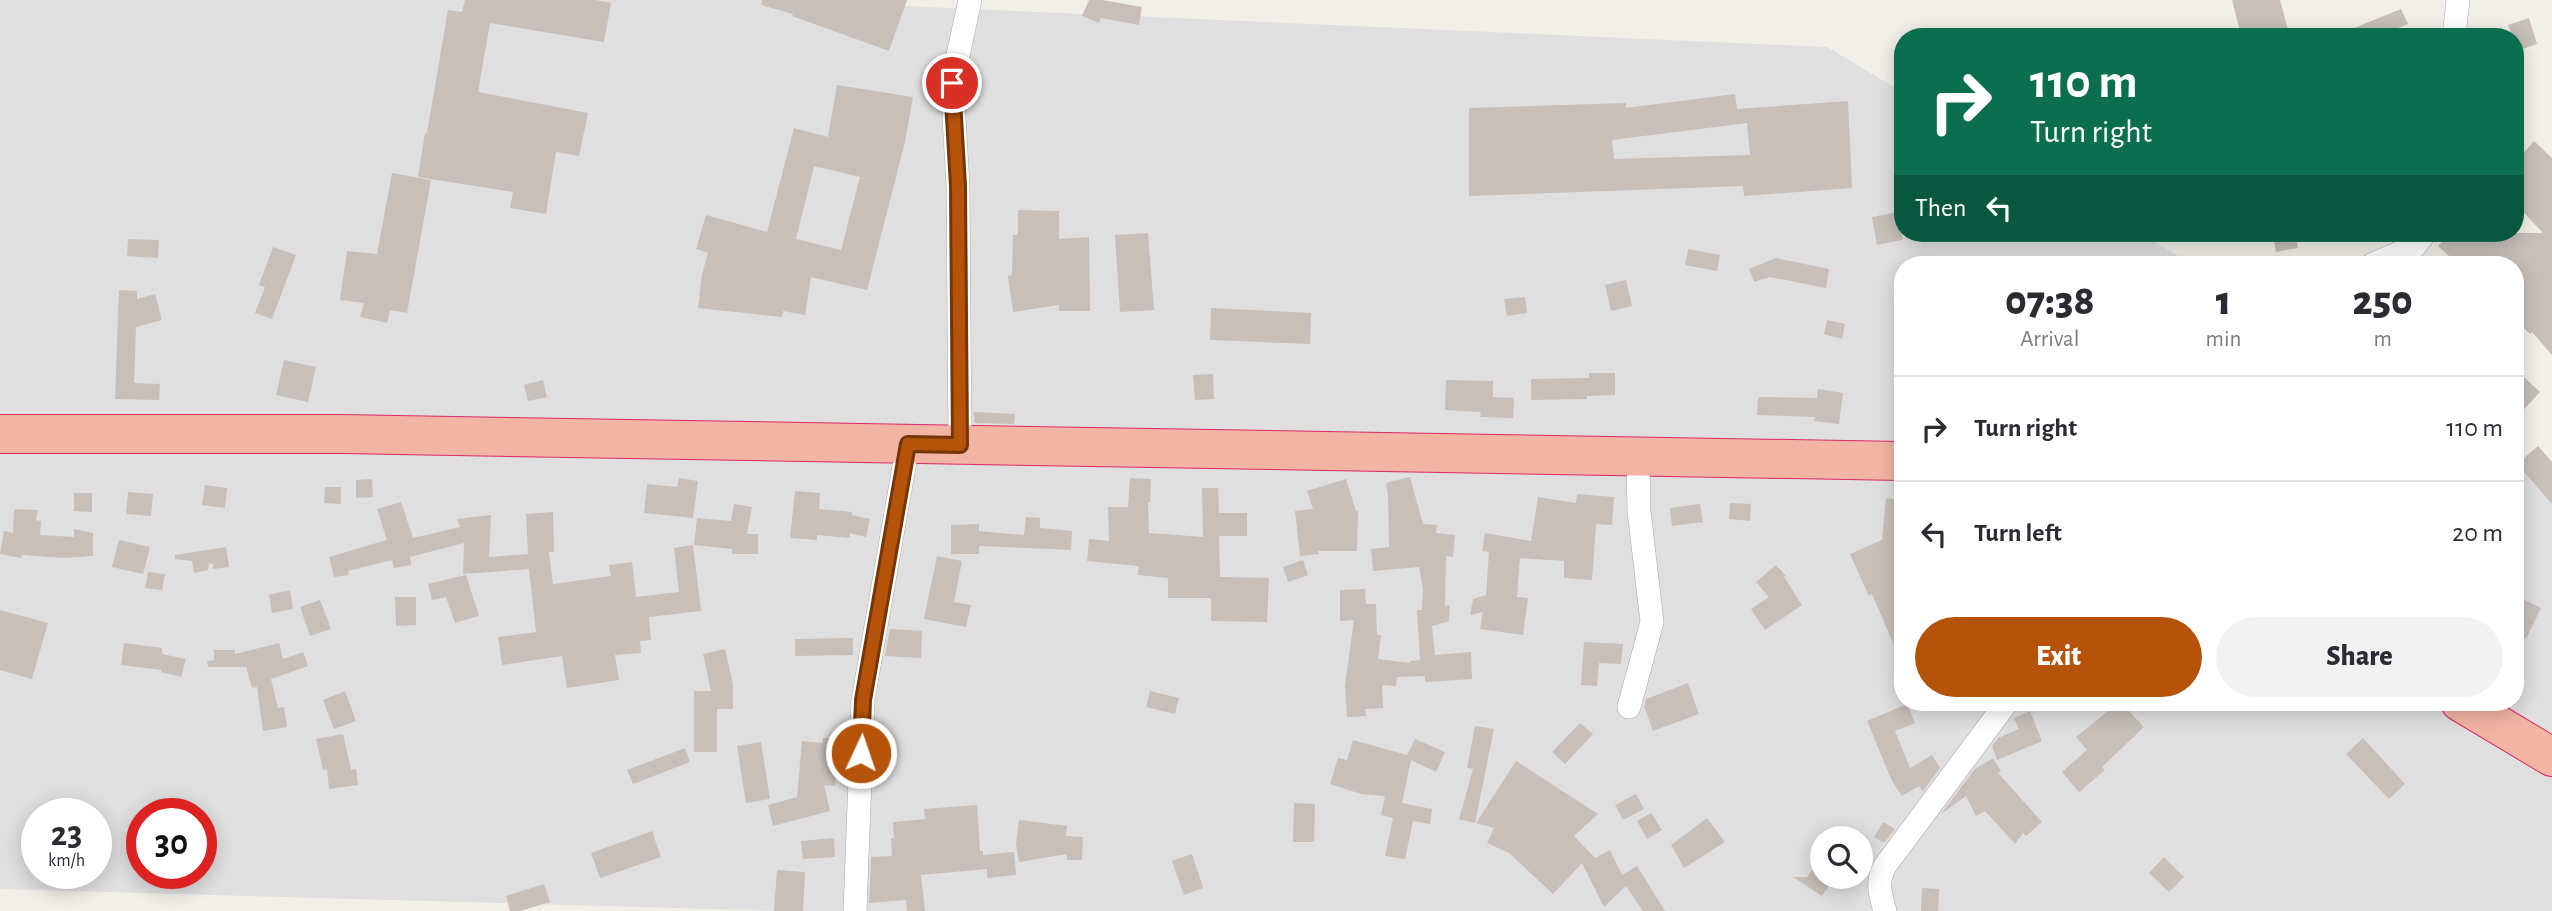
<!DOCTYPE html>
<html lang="en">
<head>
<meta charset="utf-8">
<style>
  :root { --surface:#fff; --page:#f2f2f3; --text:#2b2b33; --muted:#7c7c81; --line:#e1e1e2; --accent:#b45309 }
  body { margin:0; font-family:"Alegreya Sans",sans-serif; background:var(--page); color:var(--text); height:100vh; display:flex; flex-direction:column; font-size:26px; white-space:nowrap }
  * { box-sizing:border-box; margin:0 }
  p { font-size:23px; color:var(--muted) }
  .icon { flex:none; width:38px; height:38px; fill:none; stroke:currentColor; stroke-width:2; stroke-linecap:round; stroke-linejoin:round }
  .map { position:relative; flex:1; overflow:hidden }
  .panel { position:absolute; left:1894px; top:256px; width:630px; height:455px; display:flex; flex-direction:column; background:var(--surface); border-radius:28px; box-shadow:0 4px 18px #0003 }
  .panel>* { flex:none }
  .top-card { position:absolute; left:1894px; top:28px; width:630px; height:214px; border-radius:28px; box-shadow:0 4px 18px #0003; background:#0b6e4f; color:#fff; overflow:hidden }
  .controls { position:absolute; left:1810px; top:826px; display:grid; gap:14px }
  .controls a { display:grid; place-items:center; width:63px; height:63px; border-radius:50%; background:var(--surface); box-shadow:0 4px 18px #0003; font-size:35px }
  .speed { position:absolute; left:21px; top:798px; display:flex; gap:14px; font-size:35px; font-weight:700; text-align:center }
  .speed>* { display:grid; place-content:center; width:91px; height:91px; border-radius:50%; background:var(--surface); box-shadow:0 4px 18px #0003; line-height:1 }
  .speed small { font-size:18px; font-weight:400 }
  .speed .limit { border:10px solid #d22; background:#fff; color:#111 }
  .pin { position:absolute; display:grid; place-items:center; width:60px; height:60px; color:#fff; margin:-30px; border:4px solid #fff; border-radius:50%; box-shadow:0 2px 7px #0007 }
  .me { position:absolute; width:77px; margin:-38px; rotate:3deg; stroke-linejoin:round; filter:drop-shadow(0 0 5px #0008) }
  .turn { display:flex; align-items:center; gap:24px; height:147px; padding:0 21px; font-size:32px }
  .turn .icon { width:91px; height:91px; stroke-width:2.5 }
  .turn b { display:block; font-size:49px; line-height:60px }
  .then { display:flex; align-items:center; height:66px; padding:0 21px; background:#0003; gap:14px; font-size:26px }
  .eta { display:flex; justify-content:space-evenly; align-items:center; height:119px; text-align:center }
  .eta b { font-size:42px; font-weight:800; line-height:49px }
  .button { display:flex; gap:14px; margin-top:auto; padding:14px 21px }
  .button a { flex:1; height:80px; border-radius:42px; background:var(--accent); color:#fff; font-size:28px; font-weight:800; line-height:80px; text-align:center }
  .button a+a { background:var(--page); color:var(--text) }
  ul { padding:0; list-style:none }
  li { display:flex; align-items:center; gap:21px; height:105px; padding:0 21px; border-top:2px solid var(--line) }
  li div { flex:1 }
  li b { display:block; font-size:26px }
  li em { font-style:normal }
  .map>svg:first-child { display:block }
  .residential { fill:#e0dfdf; fill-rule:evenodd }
  .building { fill:#c7bfb8; fill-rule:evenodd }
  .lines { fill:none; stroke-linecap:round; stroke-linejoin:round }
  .minor-casing { stroke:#a9a9a9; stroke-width:24 }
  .trunk-casing { stroke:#dc2a67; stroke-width:40 }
  .minor { stroke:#fff; stroke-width:23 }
  .trunk { stroke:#f2b4a3; stroke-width:38 }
  .route-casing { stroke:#753606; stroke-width:18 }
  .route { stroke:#b45309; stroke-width:12 }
</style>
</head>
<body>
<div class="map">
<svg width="2552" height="911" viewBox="0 0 2552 911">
  <rect width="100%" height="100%" fill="#f2efe9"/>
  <path class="residential" d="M0,0h770l1057,47 75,45v141h237l53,31h-290v438h613v-246l37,22v433h-1769l-783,-22zM37,814h59v59h-59zM142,814h59v59h-59zM1822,838h38v39h-38z"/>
  <g class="building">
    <polygon points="465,0 596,0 611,3 604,42 490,23 478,92 588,113 579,156 556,152 546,214 510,208 513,192 418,177 425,133 427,133 448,10 462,12"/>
    <polygon points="762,0 907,0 889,51 792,16 793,14 761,5"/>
    <polygon points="1089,0 1102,0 1142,7 1139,25 1101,18 1099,23 1082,16"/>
    <polygon points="2232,0 2280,0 2290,37 2255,37 2252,28 2240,31"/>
    <polygon points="2401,9 2408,24 2376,37 2332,37"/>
    <polygon points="2529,18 2537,44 2517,51 2515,37 2512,37 2508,25"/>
    <path d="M837,85l76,12 -8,45 -38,148 -56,-13 -6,38 -22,-4 -1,6 -84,-9 4,-34 6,-21 -12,-4 10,-34 61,17 27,-104 34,9zM814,166l46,11 -19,73 -45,-11z"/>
    <path d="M1735,94l2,15 111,-8 4,87 -108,8 -1,-10 -274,10v-88l157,-5v5zM1747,123l3,32 -136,4 -2,-19z"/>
    <polygon points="2534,141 2552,158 2552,355 2532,332 2530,334 2515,319 2515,264 2458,264 2438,246 2451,233 2543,233 2515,203 2515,163"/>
    <polygon points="392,173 431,180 407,313 390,310 387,323 360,317 364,303 340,300 347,251 377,254"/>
    <polygon points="1018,210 1059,211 1059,239 1089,237 1090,311 1059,311 1059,305 1013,312 1008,276 1012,275 1013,235 1018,235"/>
    <polygon points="1902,211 1902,240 1877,245 1872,217"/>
    <polygon points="1148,233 1154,310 1120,312 1115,235"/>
    <polygon points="2295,233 2298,248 2276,252 2273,236"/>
    <polygon points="128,239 159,240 158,258 127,256"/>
    <polygon points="273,247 296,255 272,319 255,313 265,287 259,285"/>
    <polygon points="1688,249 1720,255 1717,271 1685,265"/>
    <polygon points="1776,258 1829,269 1826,288 1770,277 1754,282 1749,269"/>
    <polygon points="1626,280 1632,306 1611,311 1605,285"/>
    <polygon points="119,290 137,291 137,299 155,294 162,320 136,327 134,383 160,384 159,400 115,399"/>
    <polygon points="1525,297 1527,313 1507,316 1504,299"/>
    <polygon points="1211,308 1311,313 1310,344 1210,340"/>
    <polygon points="1827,320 1845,324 1842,339 1824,334"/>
    <polygon points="284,360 316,367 308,402 276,395"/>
    <polygon points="2515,369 2540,392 2515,419"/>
    <polygon points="1589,373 1615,373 1615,395 1587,396 1587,399 1531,400 1531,379 1589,378"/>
    <polygon points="1213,374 1214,399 1195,400 1193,375"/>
    <polygon points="543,380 547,397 528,401 524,385"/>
    <polygon points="1446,380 1493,381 1493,397 1514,398 1513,418 1480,417 1481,412 1445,410"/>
    <polygon points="1818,389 1843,393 1839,424 1814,421 1815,417 1757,415 1758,397 1817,398"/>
    <polygon points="974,412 1015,414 1014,424 974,423"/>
    <polygon points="2538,446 2552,462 2552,504 2517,464"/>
    <polygon points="1410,477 1423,524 1437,525 1436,533 1455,535 1453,557 1446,556 1445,606 1450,605 1449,621 1432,626 1435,655 1471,652 1472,679 1425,682 1425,676 1397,677 1396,686 1382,685 1383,708 1365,709 1366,716 1347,717 1345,685 1354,620 1340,621 1340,590 1365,589 1366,604 1376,604 1377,635 1381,635 1378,659 1410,663 1410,661 1420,660 1417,610 1422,610 1423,589 1419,567 1373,571 1371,549 1389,547 1388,495 1386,483"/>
    <polygon points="679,478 698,481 693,518 644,513 647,484 677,487"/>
    <polygon points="1130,478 1151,479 1150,502 1148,502 1149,533 1203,537 1202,488 1218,488 1219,513 1247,513 1247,536 1219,536 1220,577 1269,578 1267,622 1211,621 1211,598 1168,598 1168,578 1138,575 1139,566 1087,561 1089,539 1109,541 1108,507 1128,507"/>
    <polygon points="372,479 373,497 356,498 356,480"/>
    <polygon points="1346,479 1356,511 1358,511 1357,551 1318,551 1319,554 1300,556 1295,511 1313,509 1307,491"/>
    <polygon points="205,485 227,488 225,508 202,505"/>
    <polygon points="325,487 341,487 341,504 324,503"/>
    <polygon points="795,491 820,493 819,509 852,512 852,515 870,519 866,537 850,533 850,538 817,535 817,540 790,538"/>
    <polygon points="128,492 153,494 151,516 126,514"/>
    <polygon points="74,493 92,493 92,512 74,511"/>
    <polygon points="1577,494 1614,497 1612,525 1596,524 1592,580 1564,578 1564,561 1520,558 1517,597 1528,598 1523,635 1480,629 1483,612 1470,615 1473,599 1486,595 1489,552 1482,551 1485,533 1531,541 1538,497 1576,503"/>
    <polygon points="1886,498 1902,500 1902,569 1894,580 1902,600 1902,664 1872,594 1869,596 1850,554 1882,540"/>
    <polygon points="401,502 413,538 460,527 457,519 491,515 489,557 528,554 526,514 553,512 554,552 549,552 553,584 611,576 609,565 632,562 636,597 679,592 674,548 693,545 701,611 649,617 651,640 640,641 641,653 615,655 619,680 567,688 562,656 502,665 498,637 536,632 529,569 463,574 464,543 410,557 411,565 394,568 392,560 348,571 349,575 334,577 329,557 387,540 377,509"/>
    <polygon points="1730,503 1751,504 1750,521 1729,519"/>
    <polygon points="734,504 752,507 747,534 758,534 758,554 732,554 732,549 694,545 697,518 731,521"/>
    <polygon points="1700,504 1703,522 1672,526 1670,508"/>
    <polygon points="14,509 38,510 36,520 41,521 40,535 74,537 74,529 93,533 93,556 64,558 22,555 21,558 0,554 4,531 13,533"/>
    <polygon points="1026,517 1040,518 1040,528 1072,531 1071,550 979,546 979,554 951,554 951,525 979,524 979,531 1024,535"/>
    <polygon points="119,540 150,547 143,574 112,567"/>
    <polygon points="226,547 229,567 213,569 213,564 209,563 208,570 194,573 192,561 175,559 175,555"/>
    <polygon points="937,556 962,561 954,602 971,605 966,627 924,619"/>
    <polygon points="1303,560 1308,575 1288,582 1283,567"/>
    <polygon points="1776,565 1786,576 1784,577 1802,605 1765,630 1751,609 1769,597 1756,582"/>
    <polygon points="148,572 165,574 162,590 145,588"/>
    <polygon points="466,575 479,616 455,623 446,597 432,600 428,584"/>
    <polygon points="290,590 293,609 272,613 269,595"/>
    <polygon points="2515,595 2541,608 2526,639 2515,634"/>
    <polygon points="395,597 416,597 416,625 396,626"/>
    <polygon points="320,600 331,629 310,636 300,607"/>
    <polygon points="0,610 48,623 32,679 0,670"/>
    <polygon points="890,629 922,631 921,658 885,656"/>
    <polygon points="853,638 853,655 795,656 795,639"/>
    <polygon points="1584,642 1623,644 1621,664 1599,663 1597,686 1581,685"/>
    <polygon points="124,643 162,648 162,654 186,659 181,677 161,672 162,670 121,665"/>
    <polygon points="279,643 283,659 303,652 308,666 271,679 278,708 284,707 287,727 263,731 257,687 252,688 246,667 208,667 207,661 214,660 214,650 235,650 235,654"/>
    <polygon points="725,649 733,684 733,709 717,709 717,752 694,752 694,691 711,691 703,654"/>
    <polygon points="1688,683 1699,714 1653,731 1644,706 1646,699"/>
    <polygon points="345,691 356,721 334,729 323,700"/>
    <polygon points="1150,691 1179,698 1175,714 1146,707"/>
    <polygon points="2101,702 2120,702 2144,727 2102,767 2105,770 2079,792 2062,772 2087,750 2076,737 2108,711"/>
    <polygon points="1907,704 1915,723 1895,731 1910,768 1932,755 1940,768 1923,791 1919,786 1902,796 1892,781 1867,721"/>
    <polygon points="2030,711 2042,741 1997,760 1992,746 1998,738 2019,729 2014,718"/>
    <polygon points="1580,723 1593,734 1565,764 1552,752"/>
    <polygon points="1475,726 1494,729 1475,823 1459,819 1473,769 1467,768"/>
    <polygon points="343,734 351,770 356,769 358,785 329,789 327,769 323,770 316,739"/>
    <polygon points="823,738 843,738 844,761 837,761 835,786 824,785 830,811 773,826 768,805 797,797 802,741 823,743"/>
    <polygon points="2363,738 2405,784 2389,799 2346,754"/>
    <polygon points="1415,739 1445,752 1436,772 1411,760 1402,803 1432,809 1430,824 1413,821 1405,859 1385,856 1393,818 1381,815 1385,796 1361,794 1330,784 1338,758 1347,760 1353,740 1407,755"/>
    <polygon points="761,742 770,799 746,803 737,746"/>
    <polygon points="685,748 690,762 633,784 627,770"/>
    <polygon points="1993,758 2001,771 1998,773 2042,822 2026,836 2023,833 2015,844 1985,811 1976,816 1966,796 1941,814 1974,770"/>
    <polygon points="1516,761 1598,814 1574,836 1595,858 1610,850 1622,875 1637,866 1665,911 1643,911 1626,886 1604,907 1582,863 1553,894 1509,853 1487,843 1494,828 1476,823"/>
    <polygon points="1636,794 1644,809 1623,820 1615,805"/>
    <polygon points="1294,803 1315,804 1314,842 1293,842"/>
    <polygon points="977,805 980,851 983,851 983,855 1014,852 1016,875 987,878 987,869 921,875 925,911 907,911 906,900 869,903 871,857 892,856 891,838 894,838 893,822 925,819 924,809"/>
    <polygon points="1651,813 1662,830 1647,839 1637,821"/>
    <polygon points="1707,818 1725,842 1684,868 1671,845"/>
    <polygon points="1019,820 1067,826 1066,836 1083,837 1082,860 1067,860 1067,854 1019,862 1016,844"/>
    <polygon points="1883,822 1895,829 1884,843 1874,837"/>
    <polygon points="652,831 661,857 600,878 591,853"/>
    <polygon points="834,838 835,857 803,859 801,841"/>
    <polygon points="1192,854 1203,888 1184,895 1172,861"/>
    <polygon points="1822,856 1822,877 1835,877 1822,896 1793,877 1807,877"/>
    <polygon points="2164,857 2184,877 2169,892 2149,873"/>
    <polygon points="777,870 805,872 803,911 774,911"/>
    <polygon points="544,884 550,902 520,911 510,911 506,896"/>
    <polygon points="1922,888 1939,889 1938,911 1921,911"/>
  </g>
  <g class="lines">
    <g class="minor-casing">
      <g id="minor">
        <polyline points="2454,37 2458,0"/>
        <polyline points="2373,264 2415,246 2425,233"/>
        <polyline points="960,445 958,186 952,83 970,0"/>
        <polyline points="1629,707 1652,622 1639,511 1638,457"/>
        <polyline points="855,911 863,700 908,444"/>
        <path d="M1885,911c-5,-17 -9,-29 0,-45l122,-164"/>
      </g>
    </g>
    <g class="trunk-casing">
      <g id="trunk">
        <polyline points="0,434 341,434 1902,461"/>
        <polyline points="2460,702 2552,757"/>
      </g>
    </g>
    <use href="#minor" class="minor"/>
    <use href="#trunk" class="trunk"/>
  </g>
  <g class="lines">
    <g class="route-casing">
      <polyline id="route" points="861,753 863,700 908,444 960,445 958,186 952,83"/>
    </g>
    <use href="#route" class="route"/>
  </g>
</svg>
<div class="controls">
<a><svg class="icon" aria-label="search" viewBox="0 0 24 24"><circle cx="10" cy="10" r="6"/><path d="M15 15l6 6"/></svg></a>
</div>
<div class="speed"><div>23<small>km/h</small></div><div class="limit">30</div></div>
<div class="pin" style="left:952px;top:83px;background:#d93025"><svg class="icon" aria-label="arrive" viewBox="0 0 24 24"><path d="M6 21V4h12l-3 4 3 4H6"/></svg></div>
<svg class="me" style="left:861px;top:753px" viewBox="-20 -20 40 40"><circle r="17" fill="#b45309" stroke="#fff" stroke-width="3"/><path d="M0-11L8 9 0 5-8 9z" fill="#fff"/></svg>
<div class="top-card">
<div class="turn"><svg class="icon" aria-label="right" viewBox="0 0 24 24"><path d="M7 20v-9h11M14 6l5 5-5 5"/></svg><div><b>110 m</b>Turn right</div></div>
<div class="then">Then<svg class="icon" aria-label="left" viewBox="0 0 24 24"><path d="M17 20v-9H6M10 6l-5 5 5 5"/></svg></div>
</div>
<section class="panel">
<div class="eta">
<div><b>07:38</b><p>Arrival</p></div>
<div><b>1</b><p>min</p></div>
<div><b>250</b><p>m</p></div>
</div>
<ul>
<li><svg class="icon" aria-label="right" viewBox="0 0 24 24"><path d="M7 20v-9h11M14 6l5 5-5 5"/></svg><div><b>Turn right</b></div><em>110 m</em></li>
<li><svg class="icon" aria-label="left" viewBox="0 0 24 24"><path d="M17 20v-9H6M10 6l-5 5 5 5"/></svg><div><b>Turn left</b></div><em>20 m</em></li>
</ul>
<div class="button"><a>Exit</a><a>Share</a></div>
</section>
</div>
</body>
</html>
